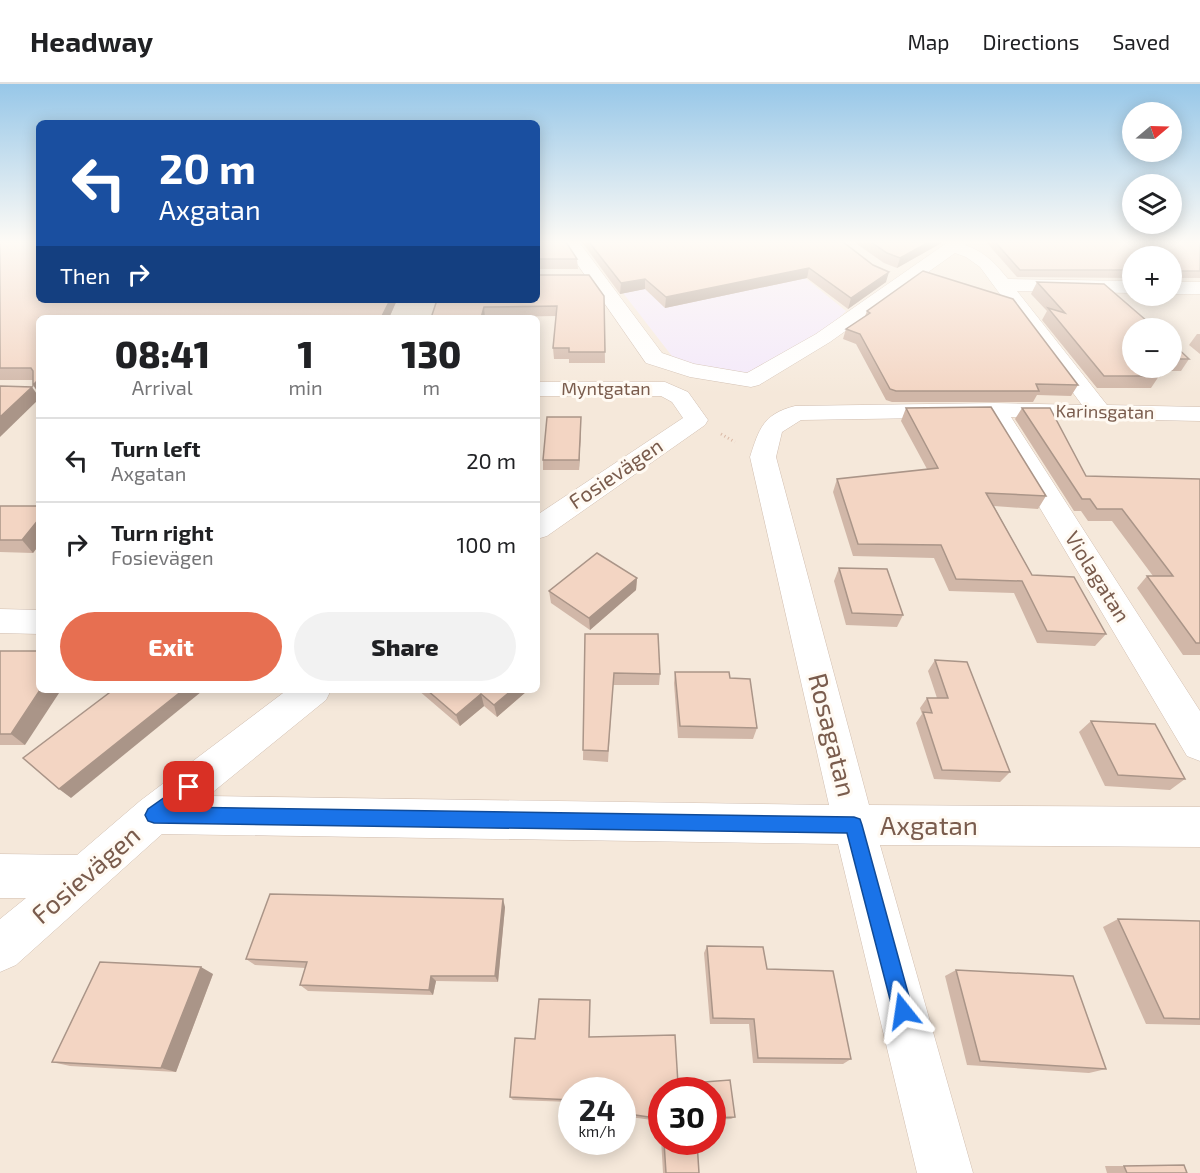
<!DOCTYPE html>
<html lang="en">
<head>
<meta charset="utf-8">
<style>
  :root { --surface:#fff; --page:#f2f2f2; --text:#202124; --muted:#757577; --line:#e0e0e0; --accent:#e76f51 }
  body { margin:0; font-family:"Exo 2",sans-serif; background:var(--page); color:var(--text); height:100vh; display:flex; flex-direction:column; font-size:22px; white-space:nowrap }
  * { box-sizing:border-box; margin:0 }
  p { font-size:20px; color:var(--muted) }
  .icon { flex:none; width:33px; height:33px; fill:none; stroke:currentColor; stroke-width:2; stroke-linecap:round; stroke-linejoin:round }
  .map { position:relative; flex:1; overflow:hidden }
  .drawer { position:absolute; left:36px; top:231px; width:504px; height:378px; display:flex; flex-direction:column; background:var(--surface); border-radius:9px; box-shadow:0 3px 15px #0003 }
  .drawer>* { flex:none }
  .banner { position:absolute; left:36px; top:36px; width:504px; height:183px; border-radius:9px; box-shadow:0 3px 15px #0003; background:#1a4fa0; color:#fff; overflow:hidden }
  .needle { width:39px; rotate:71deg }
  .controls { position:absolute; left:1122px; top:18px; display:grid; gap:12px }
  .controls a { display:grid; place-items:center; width:60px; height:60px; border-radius:50%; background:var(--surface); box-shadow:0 3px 15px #0003; font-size:30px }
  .speed { position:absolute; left:558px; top:993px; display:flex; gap:12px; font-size:30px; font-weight:700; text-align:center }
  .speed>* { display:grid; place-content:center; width:78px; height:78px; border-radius:50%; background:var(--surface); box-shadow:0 3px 15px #0003; line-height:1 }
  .speed small { font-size:15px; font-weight:400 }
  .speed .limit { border:9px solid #d22; background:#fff; color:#111 }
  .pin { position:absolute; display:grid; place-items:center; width:51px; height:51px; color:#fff; margin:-26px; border-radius:12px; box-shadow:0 3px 9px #0006 }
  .me { position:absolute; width:66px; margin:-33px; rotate:345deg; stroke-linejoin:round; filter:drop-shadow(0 0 4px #0008) }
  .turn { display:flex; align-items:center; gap:21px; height:126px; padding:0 24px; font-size:27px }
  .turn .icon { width:78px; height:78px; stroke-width:2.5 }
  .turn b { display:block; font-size:42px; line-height:51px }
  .then { display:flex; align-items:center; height:57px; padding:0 24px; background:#0003; gap:12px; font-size:22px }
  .eta { display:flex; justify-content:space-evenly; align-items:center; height:102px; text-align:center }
  .eta b { font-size:36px; font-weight:800; line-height:42px }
  .action { display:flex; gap:12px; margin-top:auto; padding:12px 24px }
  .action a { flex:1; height:69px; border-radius:36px; background:var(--accent); color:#fff; font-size:24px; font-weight:800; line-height:69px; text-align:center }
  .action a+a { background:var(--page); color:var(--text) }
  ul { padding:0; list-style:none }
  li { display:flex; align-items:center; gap:18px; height:84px; padding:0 24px; border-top:2px solid var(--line) }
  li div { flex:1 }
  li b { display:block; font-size:22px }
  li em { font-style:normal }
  header { display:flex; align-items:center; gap:36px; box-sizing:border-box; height:84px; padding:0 30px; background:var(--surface); border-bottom:2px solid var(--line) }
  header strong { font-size:28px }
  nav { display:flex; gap:33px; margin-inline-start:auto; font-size:21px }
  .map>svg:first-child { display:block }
  .residential { fill:#f5e8da; fill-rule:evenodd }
  .education { fill:#f3e8fa }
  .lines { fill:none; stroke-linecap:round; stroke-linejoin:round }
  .minor-casing { stroke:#d1beb0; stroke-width:1 }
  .path { stroke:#d9b8a5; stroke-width:3; stroke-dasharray:1 3; stroke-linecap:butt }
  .minor { fill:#fff; fill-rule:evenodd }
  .wall { fill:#d1b7a8 }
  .shaded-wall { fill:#aa9588 }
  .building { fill:#f3d5c3; stroke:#aa9588; stroke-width:1.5 }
  .route { fill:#1a73e8; stroke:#114b97; stroke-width:1.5 }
  .labels { text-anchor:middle; stroke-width:6; stroke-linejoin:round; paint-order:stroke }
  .far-street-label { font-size:18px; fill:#7a5c4d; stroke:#fffaf3 }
  .street-label { font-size:21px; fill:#7a5c4d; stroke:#fffaf3 }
  .near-street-label { font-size:26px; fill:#7a5c4d; stroke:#fffaf3 }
</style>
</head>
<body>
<header>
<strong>Headway</strong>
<nav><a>Map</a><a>Directions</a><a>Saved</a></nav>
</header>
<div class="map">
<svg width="1200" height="1089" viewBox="0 0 1200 1089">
  <rect width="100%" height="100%" fill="#fdf6ec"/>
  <path class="residential" d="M0,158l39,58h498v-58h663v931h-1200zM1132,172h40v40h-40zM39,234h498v372h-498zM1132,244h40v40h-40zM572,1006h50v52h-50zM662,1006h50v52h-50z"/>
  <polygon class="education" points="640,158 761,158 846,227 821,252 750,292 675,276 589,165"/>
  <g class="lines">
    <g class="minor-casing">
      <g id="minor">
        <path d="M562,158h17l83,111 32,11 53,9 69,-39 132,-92h19l-2,3c20,7 30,18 43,34l124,2v12l-115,-2 90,114 93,2v14l-189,-4 189,294v50l-13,-5 -201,-339 -185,3 -19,12 -6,25 93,348 331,2v40l-320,-2 93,328h-56l-79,-329 -676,-10 -146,131 -16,7v-53l26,-21h-26v-44l77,1 63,-54 147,-111h44l-5,10 -118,96 621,9 -79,-348c9,-28 13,-43 45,-51l199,-3 88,2 -102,-138 -14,-10 -11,-4 -125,89 -71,43 -8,2 -61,-10 -44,-14z"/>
        <rect x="1172" y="198" width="28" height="12"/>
        <polygon points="537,298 665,298 688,308 708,336 705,341 547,452 537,455 537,431 683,334 672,318 661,312 537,312"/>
        <polygon points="0,525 39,526 39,550 0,549"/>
      </g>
    </g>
    <polyline class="path" points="721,350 735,358"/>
    <use href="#minor" class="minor"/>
  </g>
  <g class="wall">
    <polygon points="0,158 397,216 389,234 39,234 33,296 0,296"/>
    <polygon points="537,158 577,175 578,185 537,185"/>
    <polygon points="582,158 843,158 886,198 848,225 807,194 665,224 645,205 620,210"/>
    <polygon points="854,158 943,158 897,184 884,179"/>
    <polygon points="986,158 1200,158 1200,194 1172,194 1172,172 1132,172 1132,194 1017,193"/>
    <polygon points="1037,198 1132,284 1172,284 1172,259 1189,275 1181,287 1154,287 1159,292 1151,304 1097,304 1042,236 1047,227 1031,210"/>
    <polygon points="604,212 605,279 569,279 569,275 554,275 553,264 556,232 431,234 437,216"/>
    <polygon points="867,227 1078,301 1071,312 1037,311 1033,318 892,318 886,316 856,260 843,255 846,245 865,232"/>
    <polygon points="1197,250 1200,250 1200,270 1189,261"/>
    <polygon points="906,324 1046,412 1038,425 994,422 1032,491 1106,550 1095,562 1037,559 1014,509 949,507 934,474 853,472 833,408 837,395 927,385 901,337"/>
    <polygon points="1022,324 1086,392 1200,395 1200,571 1183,571 1137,504 1147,492 1153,492 1112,437 1088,437 1081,427 1074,427 1015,335"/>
    <polygon points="581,343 579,386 543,386 543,376"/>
    <polygon points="0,422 39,422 39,461 33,469 0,468"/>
    <polygon points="839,484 903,531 897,543 846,541 834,497"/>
    <polygon points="637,494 636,506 590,546 551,519 549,507"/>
    <polygon points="585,550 660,590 659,601 613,601 608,678 583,676"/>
    <polygon points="0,567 25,661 0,661"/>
    <polygon points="935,576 1010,688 1000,698 934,695 916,639 922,630 920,624 927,614 937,614 928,587"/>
    <polygon points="675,588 730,594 757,644 753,655 678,654 674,599"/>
    <polygon points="418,606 527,606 527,607 497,633 484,622 460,642"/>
    <polygon points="1091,637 1185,695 1170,706 1105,702 1079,648"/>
    <polygon points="505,823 498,898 436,897 433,911 308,907 300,901 305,884 255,881 246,875"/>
    <polygon points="1118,835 1200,837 1200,941 1146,940 1103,843"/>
    <polygon points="707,862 767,885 851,975 843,980 753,979 749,940 710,940 704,869"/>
    <polygon points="956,886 1106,985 1089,989 967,981 945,892"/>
    <polygon points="213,890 176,988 70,982 52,978"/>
    <polygon points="539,915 590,916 589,953 675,951 678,1000 730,996 735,1033 731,1035 712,1036 712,1006 662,1006 662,1058 697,1058 699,1089 663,1089 660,1037 622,1032 622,1006 572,1006 572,1018 513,1016 510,1013 515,954 535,955"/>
    <polygon points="1105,1082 1124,1082 1187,1089 1107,1089"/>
  </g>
  <g class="shaded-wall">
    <polygon points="929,158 943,158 897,184 900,174"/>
    <polygon points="809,184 807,194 665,224 666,213"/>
    <polygon points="889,188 886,198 848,225 851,214"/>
    <polygon points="645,195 645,205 620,210 621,199"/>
    <polygon points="390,216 397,216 389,234 381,234"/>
    <polygon points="484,223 485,234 481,234"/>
    <polygon points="39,295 39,310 33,301"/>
    <polygon points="32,303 39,313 39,315 0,353 0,333"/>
    <polygon points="581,333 581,343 579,386 579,376"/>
    <polygon points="39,435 39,461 33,469 22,456"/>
    <polygon points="637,494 636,506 590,546 589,534"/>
    <polygon points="40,606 61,606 25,661 11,650"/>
    <polygon points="183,606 200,606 201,608 71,714 59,705"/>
    <polygon points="512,606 527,606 527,607 497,633 494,621"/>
    <polygon points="481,610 484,622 460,642 456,631"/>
    <polygon points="503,815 505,823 498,898 495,892"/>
    <polygon points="201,883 213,890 176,988 161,984"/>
    <polygon points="431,892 436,897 433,911 429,906"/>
  </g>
  <g class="building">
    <polygon points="0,158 39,158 39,216 390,216 381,234 39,234 39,295 33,301 33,287 31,284 0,284"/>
    <polygon points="537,158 566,158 577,175 537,175"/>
    <polygon points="589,158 843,158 873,181 889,188 851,214 809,184 666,213 645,195 621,199"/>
    <polygon points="871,158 929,158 900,174 887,169"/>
    <polygon points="995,158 1200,158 1200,187 1172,187 1172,172 1132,172 1132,186 1020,186"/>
    <polygon points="923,187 1013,215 1078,301 1036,300 1039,307 896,307 890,305 860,250 846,245 870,229 867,227"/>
    <polygon points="537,191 589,191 604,212 605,268 569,268 569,264 553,264 557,222 484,223 481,234 431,234 437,216 537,216"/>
    <polygon points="1037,198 1104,200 1155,244 1132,244 1132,284 1150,284 1159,292 1104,292 1048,224 1065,229"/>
    <polygon points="1172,259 1189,275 1172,275"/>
    <polygon points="0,302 32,303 0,333"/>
    <polygon points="991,323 1046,412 986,409 1032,491 1074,493 1106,550 1047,547 1022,497 956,495 941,461 858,460 837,395 938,384 906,324"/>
    <polygon points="1022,324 1050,324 1086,392 1200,395 1200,559 1196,559 1147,492 1173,492 1122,425 1097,425 1090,415 1082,415"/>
    <polygon points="547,333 581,333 579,376 543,376"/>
    <polygon points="0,422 39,422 39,435 22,456 0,456"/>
    <polygon points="597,469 637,494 589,534 549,507"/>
    <polygon points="839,484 887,485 903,531 852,529"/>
    <polygon points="585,550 658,550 660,590 614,589 608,667 583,666"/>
    <polygon points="0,567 39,567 39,606 40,606 11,650 0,650"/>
    <polygon points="935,576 967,578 1010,688 942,686 923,628 932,629 927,614 948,614"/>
    <polygon points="675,588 729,588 730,594 750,595 757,644 680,642"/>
    <polygon points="113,606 183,606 59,705 23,674"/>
    <polygon points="427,606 512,606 494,621 481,610 456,631"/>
    <polygon points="1091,637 1155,640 1185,695 1118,691"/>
    <polygon points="270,810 503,815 495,892 431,892 429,906 300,901 307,878 246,875"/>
    <polygon points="1118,835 1200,837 1200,935 1164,934"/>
    <polygon points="707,862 763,863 767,885 833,887 851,975 758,974 754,935 713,934"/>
    <polygon points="100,878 201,883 161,984 52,978"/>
    <polygon points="956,886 1073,892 1106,985 980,977"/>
    <polygon points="539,915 590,916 589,953 675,951 678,1000 730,996 735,1033 712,1034 712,1006 662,1006 662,1035 622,1029 622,1006 572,1006 572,1016 510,1013 515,954 535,955"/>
    <polygon points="664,1058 697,1058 699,1089 666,1089"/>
    <polygon points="1184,1081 1187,1089 1127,1089 1124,1082"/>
  </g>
  <linearGradient id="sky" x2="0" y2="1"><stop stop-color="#97c7e8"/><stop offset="0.51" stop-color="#fefbf6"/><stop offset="1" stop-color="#fefbf6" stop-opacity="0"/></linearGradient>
  <rect width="1200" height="310" fill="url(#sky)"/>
  <polygon class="route" points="189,696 195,698 197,703 195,709 176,723 854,733 860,735 862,741 913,927 910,934 903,937 896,934 893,927 847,749 154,739 148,737 145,731 148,725"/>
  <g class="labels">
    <g class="far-street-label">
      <text x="606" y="311">Myntgatan</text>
      <text transform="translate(1105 328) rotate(1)" y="6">Karinsgatan</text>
    </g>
    <g class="street-label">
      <text transform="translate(616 390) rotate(-34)" y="7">Fosievägen</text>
      <text transform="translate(1097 493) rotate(58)" y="7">Violagatan</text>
    </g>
    <g class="near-street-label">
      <text transform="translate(832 651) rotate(76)" y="9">Rosagatan</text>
      <text x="929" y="751">Axgatan</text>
      <text transform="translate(86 791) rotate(-41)" y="9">Fosievägen</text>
    </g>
  </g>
</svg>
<div class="controls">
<a><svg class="needle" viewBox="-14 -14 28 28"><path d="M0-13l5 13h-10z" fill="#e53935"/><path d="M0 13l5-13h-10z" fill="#757577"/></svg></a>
<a><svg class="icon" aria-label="layers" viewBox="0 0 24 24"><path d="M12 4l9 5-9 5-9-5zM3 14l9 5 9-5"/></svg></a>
<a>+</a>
<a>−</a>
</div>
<div class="speed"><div>24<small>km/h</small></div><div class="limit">30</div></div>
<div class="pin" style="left:189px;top:703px;background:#d93025"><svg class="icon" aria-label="arrive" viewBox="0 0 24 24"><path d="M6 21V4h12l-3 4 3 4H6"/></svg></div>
<svg class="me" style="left:903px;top:927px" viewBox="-20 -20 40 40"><path d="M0-17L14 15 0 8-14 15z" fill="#1a73e8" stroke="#fff" stroke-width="4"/></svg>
<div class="banner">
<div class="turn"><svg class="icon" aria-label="left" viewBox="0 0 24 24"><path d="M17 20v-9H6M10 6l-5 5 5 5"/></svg><div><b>20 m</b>Axgatan</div></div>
<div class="then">Then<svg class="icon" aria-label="right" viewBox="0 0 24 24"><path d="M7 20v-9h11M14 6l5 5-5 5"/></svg></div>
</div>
<section class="drawer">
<div class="eta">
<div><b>08:41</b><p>Arrival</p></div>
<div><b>1</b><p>min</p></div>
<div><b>130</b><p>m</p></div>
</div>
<ul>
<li><svg class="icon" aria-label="left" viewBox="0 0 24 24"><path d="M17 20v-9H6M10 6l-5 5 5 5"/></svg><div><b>Turn left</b><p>Axgatan</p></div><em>20 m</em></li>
<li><svg class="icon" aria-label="right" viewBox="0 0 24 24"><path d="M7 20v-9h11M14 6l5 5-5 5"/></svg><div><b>Turn right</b><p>Fosievägen</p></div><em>100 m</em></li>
</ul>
<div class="action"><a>Exit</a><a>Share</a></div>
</section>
</div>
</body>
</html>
